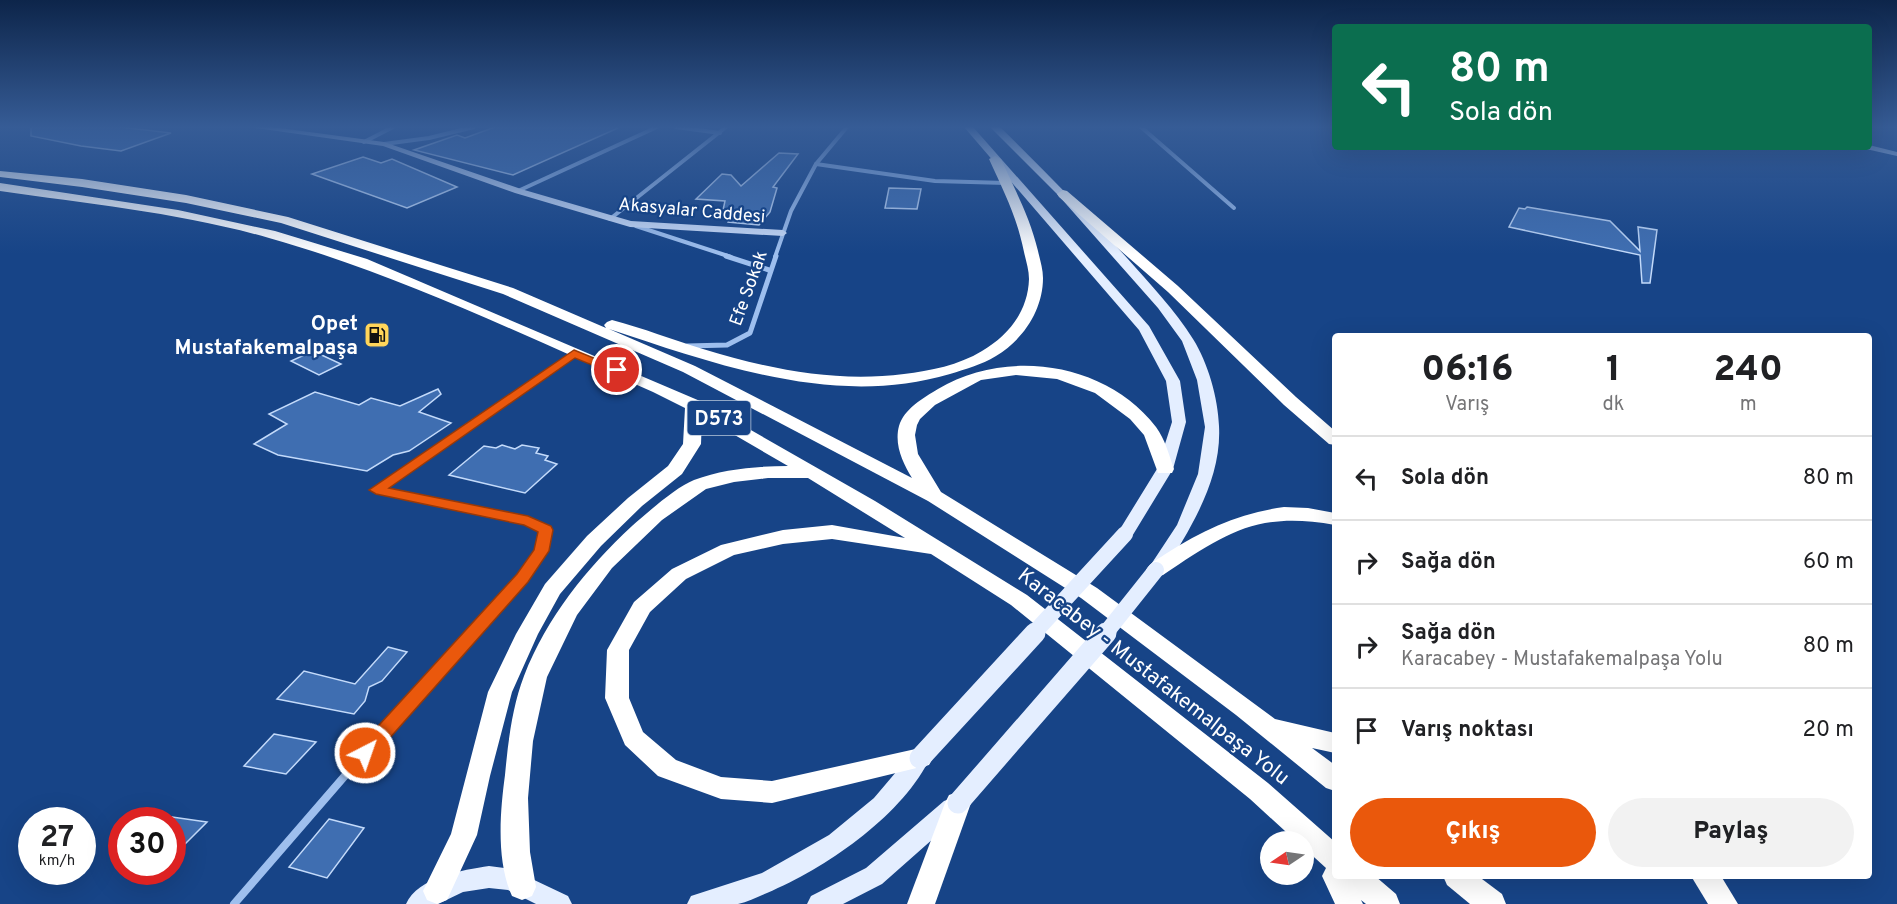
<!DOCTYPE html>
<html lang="tr">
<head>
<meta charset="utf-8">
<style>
  :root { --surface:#fff; --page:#f2f2f2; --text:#202124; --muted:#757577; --line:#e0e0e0; --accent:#ea580c }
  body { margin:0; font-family:Overpass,sans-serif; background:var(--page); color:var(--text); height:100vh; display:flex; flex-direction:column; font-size:22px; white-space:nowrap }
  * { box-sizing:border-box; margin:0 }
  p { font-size:20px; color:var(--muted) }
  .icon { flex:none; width:33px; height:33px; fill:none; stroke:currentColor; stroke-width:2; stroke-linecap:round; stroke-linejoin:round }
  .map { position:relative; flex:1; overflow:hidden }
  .panel { position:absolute; left:1332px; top:333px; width:540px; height:546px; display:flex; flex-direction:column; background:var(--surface); border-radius:6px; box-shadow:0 6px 24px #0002 }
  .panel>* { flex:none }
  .top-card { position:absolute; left:1332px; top:24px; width:540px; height:126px; border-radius:6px; box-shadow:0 6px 24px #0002; background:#0b6e4f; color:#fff; overflow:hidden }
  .needle { width:39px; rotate:257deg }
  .buttons { position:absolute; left:1260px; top:831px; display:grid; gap:12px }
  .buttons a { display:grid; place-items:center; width:54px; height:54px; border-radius:50%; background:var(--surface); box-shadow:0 6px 24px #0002; font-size:30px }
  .speed { position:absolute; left:18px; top:807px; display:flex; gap:12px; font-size:30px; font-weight:700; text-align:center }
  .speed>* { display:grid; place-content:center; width:78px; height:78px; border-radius:50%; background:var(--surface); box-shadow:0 6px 24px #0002; line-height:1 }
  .speed small { font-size:15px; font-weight:400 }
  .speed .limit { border:9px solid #d22; background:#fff; color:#111 }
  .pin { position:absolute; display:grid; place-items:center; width:51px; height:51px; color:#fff; margin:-26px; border:3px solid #fff; border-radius:50%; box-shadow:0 2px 6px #0007 }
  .me { position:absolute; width:66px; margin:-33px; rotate:41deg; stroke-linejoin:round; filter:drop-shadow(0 0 4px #0008) }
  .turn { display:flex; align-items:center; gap:21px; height:126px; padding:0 18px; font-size:27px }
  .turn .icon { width:78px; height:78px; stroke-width:2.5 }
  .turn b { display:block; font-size:42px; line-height:51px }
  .eta { display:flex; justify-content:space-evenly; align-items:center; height:102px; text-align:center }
  .eta b { font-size:36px; font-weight:800; line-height:42px }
  .action { display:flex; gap:12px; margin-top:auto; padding:12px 18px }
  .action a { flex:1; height:69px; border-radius:36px; background:var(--accent); color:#fff; font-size:24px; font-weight:800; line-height:69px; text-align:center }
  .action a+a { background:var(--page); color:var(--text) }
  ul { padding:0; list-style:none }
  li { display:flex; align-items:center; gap:18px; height:84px; padding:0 18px; border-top:2px solid var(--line) }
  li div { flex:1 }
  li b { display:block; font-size:22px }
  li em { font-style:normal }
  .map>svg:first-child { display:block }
  .building { fill:#3f6eb1; stroke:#c3dafa; stroke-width:1.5 }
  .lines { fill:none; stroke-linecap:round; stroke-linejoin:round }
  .street-far3 { stroke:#9ebfee; stroke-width:4 }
  .street-far2 { stroke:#9ebfee; stroke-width:5 }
  .street-far1 { stroke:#9ebfee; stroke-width:7 }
  .street { stroke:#9ebfee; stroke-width:8 }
  .secondary { fill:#cbddfa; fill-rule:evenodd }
  .primary { fill:#e4eeff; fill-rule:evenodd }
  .highway { fill:#fff; fill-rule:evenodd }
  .primary-bridge-far1 { stroke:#e4eeff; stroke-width:16 }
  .primary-bridge { stroke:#e4eeff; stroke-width:21 }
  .route { fill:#ea580c; stroke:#983908; stroke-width:1.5 }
  .labels { text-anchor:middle; stroke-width:4.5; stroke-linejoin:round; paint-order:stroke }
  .far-street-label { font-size:18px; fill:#fff; stroke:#174487 }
  .shield { fill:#174487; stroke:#b9c7db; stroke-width:1.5 }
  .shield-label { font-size:20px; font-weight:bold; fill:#fff }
  .poi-label { font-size:21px; font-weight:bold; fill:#fff; stroke:#174487; text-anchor:end }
  .street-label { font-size:21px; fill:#fff; stroke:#174487 }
</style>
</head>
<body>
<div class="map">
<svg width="1897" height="904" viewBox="0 0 1897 904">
  <rect width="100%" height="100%" fill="#174487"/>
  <g class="building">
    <polygon points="31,127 120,127 171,133 121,151 81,146 31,136"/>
    <polygon points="495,127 618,127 618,128 513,175 414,150 457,135 465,138"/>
    <polygon points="779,153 798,154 773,187 777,188 770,212 759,225 728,222 729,215 722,215 725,201 696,199 722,174 731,175 741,186"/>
    <polygon points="363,157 381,163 392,159 457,187 407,208 312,174"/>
    <polygon points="889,188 921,189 917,209 885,208"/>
    <polygon points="1527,207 1610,221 1640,251 1638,227 1657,230 1650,283 1642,283 1640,255 1509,227 1519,208 1525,209"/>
    <polygon points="313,351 341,364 319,375 291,361"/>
    <polygon points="438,389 441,394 419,412 451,423 409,451 393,455 367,471 278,455 254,444 287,424 269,414 315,392 359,405 371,398 400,406"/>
    <polygon points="502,445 515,449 522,445 539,448 536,453 548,456 545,460 557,464 525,493 449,475 484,446 496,448"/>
    <polygon points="388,647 407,652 382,681 369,687 365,701 354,714 277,699 304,671 355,684"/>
    <polygon points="274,734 316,742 286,774 244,766"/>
    <polygon points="172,817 207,822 172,857"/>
    <polygon points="329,819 364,828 327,878 289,867"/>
  </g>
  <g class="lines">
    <g class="street-far3">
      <polyline points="676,127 720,133"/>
      <polyline points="1141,127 1234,208"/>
      <polyline points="364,142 393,127"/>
      <polyline points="384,144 429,138 474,127"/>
      <polyline points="816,164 935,181 1006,183"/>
      <polyline points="518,191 657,127"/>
      <polyline points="610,219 726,127"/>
      <polyline points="636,226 731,257"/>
      <polyline points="775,257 791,211 816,164 847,127"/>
    </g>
    <g class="street-far2">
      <polyline points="726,256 769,270"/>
      <polyline points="687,346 727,345 750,333 776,256"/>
      <polyline points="474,423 574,353"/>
    </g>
    <path class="street-far1" d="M471,634c29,-31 65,-62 75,-104l-18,-9 -152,-31 100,-69"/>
    <polyline class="street" points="234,904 394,719 472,633"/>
    <g class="secondary">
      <polygon points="249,127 272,127 384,142 521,189 631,221 783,230 787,233 783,236 630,227 515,193 383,146"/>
      <polygon points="1869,145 1897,152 1897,156 1866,149 1865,147 1869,147"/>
    </g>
    <g class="primary">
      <polygon points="964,127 973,127 1149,326 1180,381 1186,422 1173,469 1131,538 1119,538 1117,534 1157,469 1172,422 1166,381 1139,330"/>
      <path d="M990,127h10c44,43 86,86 127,131 23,26 48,52 66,81 15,24 25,59 26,87 3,54 -29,103 -56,147h-12l-3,-4 29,-44 21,-51 7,-47 -8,-47 -15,-39 -24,-33 -99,-112z"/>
      <path d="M920,749l7,3 3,6c-28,58 -104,110 -163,135 -9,4 -19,9 -29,11 -16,0 -35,0 -51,0l4,-8 71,-23 67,-38 45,-37 39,-46z"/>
      <polygon points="952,798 960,801 963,808 960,815 882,884 843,904 807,904 811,896 866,868 944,801"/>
      <path d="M489,866l22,3 57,27 4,8h-36l-28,-14 -19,-2 -26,4 -25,12h-32c12,-27 57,-34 83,-38z"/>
    </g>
    <g class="highway">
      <path d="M995,156l6,3c14,31 29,58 37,92 2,9 5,18 5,27 0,32 -20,62 -47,78 -15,9 -30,13 -46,18 -115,34 -232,-9 -341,-45l86,37 217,112c-9,-15 -18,-33 -13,-52 5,-17 24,-28 39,-37 68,-41 168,-27 218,38 9,12 13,28 18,42l-2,4h-14l-14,-38 -14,-16 -35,-26 -38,-14 -41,-4 -35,5 -46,25 -15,14 -3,6 -2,10 3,19 23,38 156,96 178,131 60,14v20l-23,-5 23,17v26l-9,-3 -90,-73 -155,-117 -153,-97 -245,-129 -180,-78 -222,-71 -95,-20 -104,-16 -82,-10v-6l82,8 104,16 102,22 225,71 93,40 -2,-3 3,-3 5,-2c31,8 61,20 91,29 65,20 133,34 201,25 26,-3 55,-9 78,-23 27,-16 46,-40 47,-72 0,-9 -3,-18 -5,-27 -7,-35 -20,-60 -35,-93z"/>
      <path d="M0,183l178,27 97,21 92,28 333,142 175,100 152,94 241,188 67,59v34h40l21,18 4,10h-34l-5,-4 2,4h-28l-13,-28 4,-8 -22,-20v-6h-7l-47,-43 -239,-194 -80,-51 -99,-15 -49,5 -49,11 -48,24 -36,33 -21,38v48l14,34 33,28 45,17 51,4 148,-33 9,3 4,7 -4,7 -157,38 -51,-4 -63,-23 -33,-31 -20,-47 2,-48 27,-48 38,-33 49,-24 62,-15 49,-5 73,13 -97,-60h-40l-34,4 -28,7 -44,31 -50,48 -35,47 -30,62 -14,64 -5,57 2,54 6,35 -4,9 -10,4 -10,-4c-16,-35 -12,-84 -7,-121 3,-32 7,-68 19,-99 23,-59 62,-107 108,-150 15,-13 44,-39 62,-46 29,-11 63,-14 94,-14l-86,-50 -1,28 -19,30 -40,32 -41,40 -41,48 -22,40 -26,58 -22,84 -13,59 -30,65 -10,4 -10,-4 -4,-9 28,-57 37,-142 28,-58 29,-50 42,-48 41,-38 40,-32 15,-22 2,-36 -32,-16c-126,-55 -252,-117 -384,-154 -87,-25 -180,-34 -269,-47z"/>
      <polygon points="1063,190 1067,191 1178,286 1296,397 1335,431 1335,445 1329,444 1284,405 1168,292 1059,197 1057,194"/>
      <path d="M1284,507l24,1 27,5v12c-78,-14 -109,8 -172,50l-7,2 -7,-2 -3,-5c4,-8 14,-12 21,-17 37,-24 74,-40 117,-46z"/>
      <polygon points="958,792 967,795 971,803 935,904 907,904 945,803 949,795"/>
      <polygon points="1443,876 1478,876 1502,894 1506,904 1470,904 1447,885"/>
      <polygon points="1691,876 1721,876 1738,904 1708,904"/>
    </g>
    <g class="primary-bridge-far1">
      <polyline points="1033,634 1125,534"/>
      <polyline points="1105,634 1156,570"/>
    </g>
    <g class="primary-bridge">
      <polyline points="920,758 1035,633"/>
      <polyline points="958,803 1106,633"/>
    </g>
  </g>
  <linearGradient id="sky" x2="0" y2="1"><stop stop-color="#0d254a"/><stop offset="0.5" stop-color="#365c96"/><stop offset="1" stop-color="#365c96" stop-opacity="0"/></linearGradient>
  <rect width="1897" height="254" fill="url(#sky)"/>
  <polygon class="route" points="574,350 623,370 621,373 612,373 575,358 389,488 528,516 551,526 553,530 549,551 528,582 372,758 365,760 359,758 356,753 359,747 517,574 534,550 538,532 524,525 376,494 369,490"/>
  <defs>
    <g id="fuel-square" transform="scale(1.35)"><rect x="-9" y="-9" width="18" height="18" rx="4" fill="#ffd55a" stroke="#174487"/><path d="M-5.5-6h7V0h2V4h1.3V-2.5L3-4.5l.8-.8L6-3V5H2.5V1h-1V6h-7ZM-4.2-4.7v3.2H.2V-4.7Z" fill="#111"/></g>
  </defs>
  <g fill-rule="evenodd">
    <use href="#fuel-square" x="377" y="335"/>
  </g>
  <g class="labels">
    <g class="far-street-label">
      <text transform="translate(692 210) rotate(5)" y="6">Akasyalar Caddesi</text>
      <text transform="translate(748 288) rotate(-70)" y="6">Efe Sokak</text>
    </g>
    <rect class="shield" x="687.5" y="401" width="63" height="34" rx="4.5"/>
    <g class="shield-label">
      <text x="719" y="425">D573</text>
    </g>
    <g class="poi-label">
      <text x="358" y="330">Opet<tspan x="358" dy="24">Mustafakemalpaşa</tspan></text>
    </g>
    <g class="street-label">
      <text transform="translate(1154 676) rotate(38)" y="7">Karacabey - Mustafakemalpaşa Yolu</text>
    </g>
  </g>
</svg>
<div class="buttons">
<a><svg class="needle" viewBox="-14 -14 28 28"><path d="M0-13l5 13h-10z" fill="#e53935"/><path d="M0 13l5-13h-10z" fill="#757577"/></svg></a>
</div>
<div class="speed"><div>27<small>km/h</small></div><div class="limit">30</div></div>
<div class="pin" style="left:617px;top:370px;background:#d93025"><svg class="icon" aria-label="arrive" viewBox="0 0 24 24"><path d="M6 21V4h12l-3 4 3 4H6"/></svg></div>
<svg class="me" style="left:365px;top:753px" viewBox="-20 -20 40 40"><circle r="17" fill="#ea580c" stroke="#fff" stroke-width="3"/><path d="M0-11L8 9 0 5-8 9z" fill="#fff"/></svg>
<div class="top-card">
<div class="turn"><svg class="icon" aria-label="left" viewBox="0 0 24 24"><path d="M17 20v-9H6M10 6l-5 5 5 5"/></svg><div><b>80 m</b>Sola dön</div></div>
</div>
<section class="panel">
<div class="eta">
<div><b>06:16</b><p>Varış</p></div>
<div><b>1</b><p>dk</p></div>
<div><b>240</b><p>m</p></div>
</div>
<ul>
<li><svg class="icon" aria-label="left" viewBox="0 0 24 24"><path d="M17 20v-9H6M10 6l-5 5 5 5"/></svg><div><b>Sola dön</b></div><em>80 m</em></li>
<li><svg class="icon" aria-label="right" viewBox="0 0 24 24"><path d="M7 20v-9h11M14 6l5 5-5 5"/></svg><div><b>Sağa dön</b></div><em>60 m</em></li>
<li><svg class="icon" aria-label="right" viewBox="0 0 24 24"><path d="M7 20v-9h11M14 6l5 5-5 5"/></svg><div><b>Sağa dön</b><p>Karacabey - Mustafakemalpaşa Yolu</p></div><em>80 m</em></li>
<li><svg class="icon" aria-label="arrive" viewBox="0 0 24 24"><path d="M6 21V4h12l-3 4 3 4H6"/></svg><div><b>Varış noktası</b></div><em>20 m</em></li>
</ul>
<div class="action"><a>Çıkış</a><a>Paylaş</a></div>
</section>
</div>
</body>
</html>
